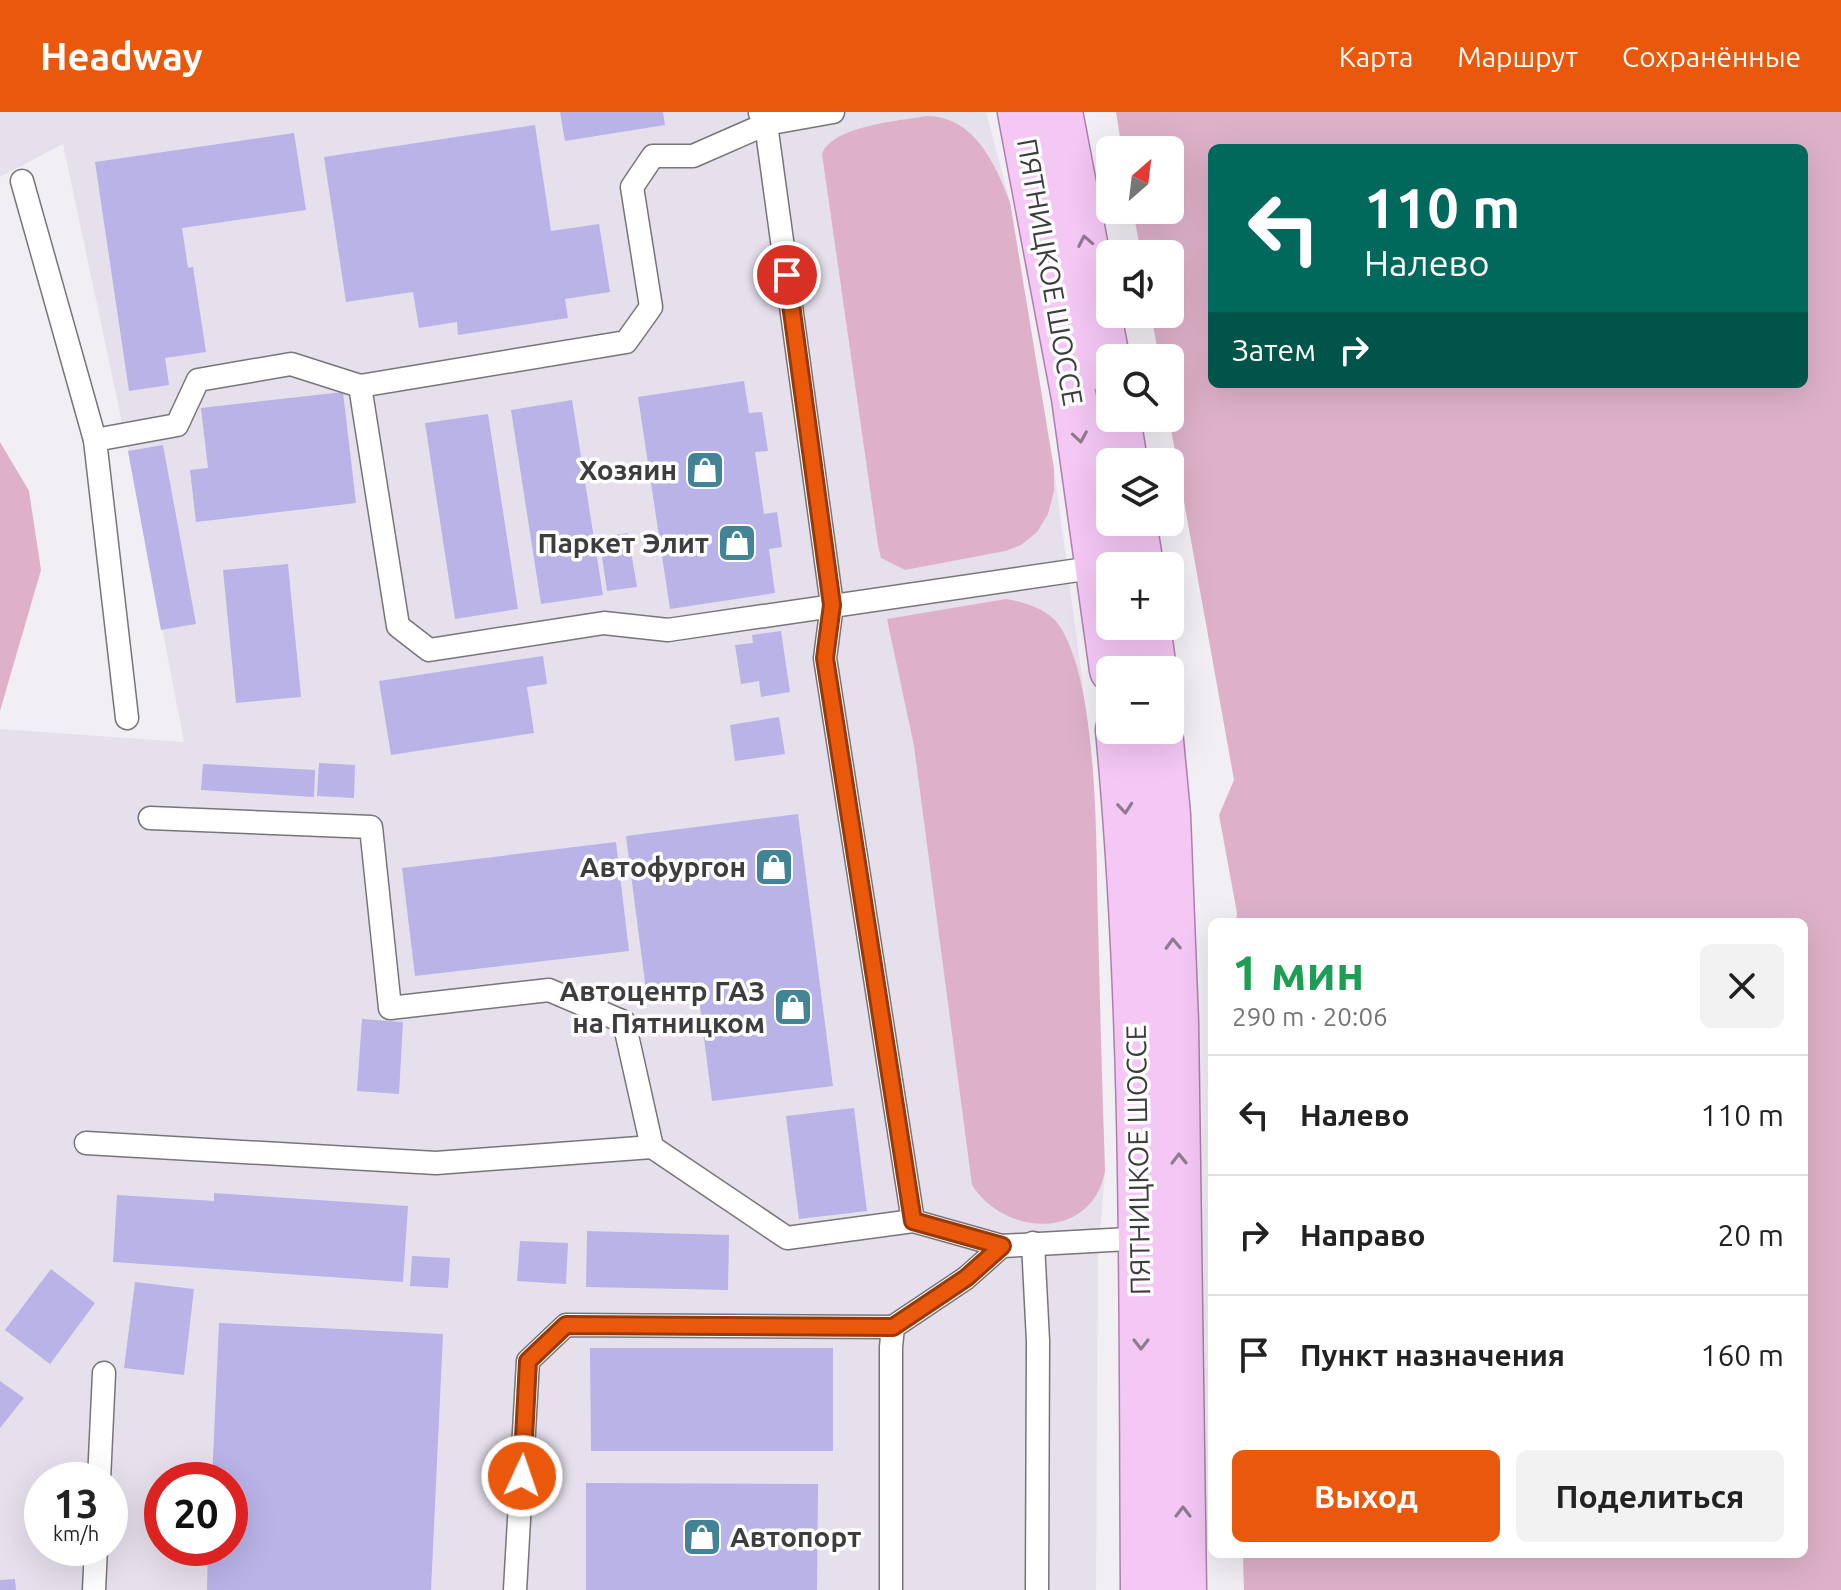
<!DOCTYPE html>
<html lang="ru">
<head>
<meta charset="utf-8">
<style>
  :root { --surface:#fff; --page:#f2f2f2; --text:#222; --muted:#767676; --line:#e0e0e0; --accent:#ea580c }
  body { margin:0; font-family:Ubuntu,sans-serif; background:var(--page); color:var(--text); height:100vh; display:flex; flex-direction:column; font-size:30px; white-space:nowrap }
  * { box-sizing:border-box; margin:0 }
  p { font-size:26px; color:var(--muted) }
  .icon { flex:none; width:44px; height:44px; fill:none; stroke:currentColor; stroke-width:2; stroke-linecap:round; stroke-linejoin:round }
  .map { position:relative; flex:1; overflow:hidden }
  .side { position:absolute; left:1208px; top:806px; width:600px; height:640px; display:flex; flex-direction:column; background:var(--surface); border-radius:12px; box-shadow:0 8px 32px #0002 }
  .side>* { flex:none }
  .hud { position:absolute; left:1208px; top:32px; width:600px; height:244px; border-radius:12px; box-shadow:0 8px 32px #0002; background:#00695c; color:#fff; overflow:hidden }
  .needle { width:52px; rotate:28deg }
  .fabs { position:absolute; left:1096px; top:24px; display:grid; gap:16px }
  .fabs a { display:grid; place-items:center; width:88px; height:88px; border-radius:12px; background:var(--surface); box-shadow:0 8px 32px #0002; font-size:40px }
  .speed { position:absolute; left:24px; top:1350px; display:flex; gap:16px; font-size:40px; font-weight:700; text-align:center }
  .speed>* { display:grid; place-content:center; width:104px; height:104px; border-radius:50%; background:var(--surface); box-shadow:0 8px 32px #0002; line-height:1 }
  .speed small { font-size:20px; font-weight:400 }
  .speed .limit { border:12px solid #d22; background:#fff; color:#111 }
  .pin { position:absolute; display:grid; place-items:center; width:68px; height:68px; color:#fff; margin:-34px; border:4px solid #fff; border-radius:50%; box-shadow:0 2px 8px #0007 }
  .me { position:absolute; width:88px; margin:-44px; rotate:3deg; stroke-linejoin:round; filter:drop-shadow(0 0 6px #0008) }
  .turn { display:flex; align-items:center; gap:28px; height:168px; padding:0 24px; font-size:36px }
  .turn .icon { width:104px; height:104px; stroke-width:2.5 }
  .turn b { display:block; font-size:56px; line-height:68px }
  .then { display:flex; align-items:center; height:76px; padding:0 24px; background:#0003; gap:16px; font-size:30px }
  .round { display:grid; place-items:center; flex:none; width:84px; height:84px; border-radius:12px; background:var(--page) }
  .headline { display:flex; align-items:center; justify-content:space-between; height:136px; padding:0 24px }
  h1 { font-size:48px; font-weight:700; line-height:60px; color:#1e9e55 }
  .primary-button { display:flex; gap:16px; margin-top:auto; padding:16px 24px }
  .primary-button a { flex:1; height:92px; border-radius:12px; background:var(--accent); color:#fff; font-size:32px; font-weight:700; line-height:92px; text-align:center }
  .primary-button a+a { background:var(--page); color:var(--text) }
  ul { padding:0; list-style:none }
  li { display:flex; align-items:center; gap:24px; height:120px; padding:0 24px; border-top:2px solid var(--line) }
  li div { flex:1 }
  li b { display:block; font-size:30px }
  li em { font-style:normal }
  header { display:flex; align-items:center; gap:48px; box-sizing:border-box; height:112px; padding:0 40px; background:var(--accent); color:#fff }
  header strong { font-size:38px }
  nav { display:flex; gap:44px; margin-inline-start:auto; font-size:28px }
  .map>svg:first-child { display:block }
  .built { fill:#e6e0ec; fill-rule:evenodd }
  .green { fill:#deb1c9; fill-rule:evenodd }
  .building { fill:#b9b3e7 }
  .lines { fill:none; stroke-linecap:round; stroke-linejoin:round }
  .lane-casing { stroke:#777579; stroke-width:25 }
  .primary-casing { stroke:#af7eaf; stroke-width:47 }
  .lane { stroke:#fff; stroke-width:22 }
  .primary { stroke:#f4c7f4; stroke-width:44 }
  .oneway { stroke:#8f7b90 }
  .route-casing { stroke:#983908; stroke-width:20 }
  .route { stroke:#ea580c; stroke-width:14 }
  .labels { text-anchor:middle; stroke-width:7; stroke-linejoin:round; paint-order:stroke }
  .street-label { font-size:28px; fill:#3d3c3e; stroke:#fefdfe }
  .poi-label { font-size:28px; font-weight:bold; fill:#3d3c3e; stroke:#fefdfe; text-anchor:end }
</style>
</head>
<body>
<header>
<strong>Headway</strong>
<nav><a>Карта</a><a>Маршрут</a><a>Сохранённые</a></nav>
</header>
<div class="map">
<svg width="1841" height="1478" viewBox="0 0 1841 1478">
  <rect width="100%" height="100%" fill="#f2eff4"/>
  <path class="built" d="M0,0h986l24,90 44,267 29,216 12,134 10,352 -7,86 -2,333h-1096v-861l184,13 -56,-291 -65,-307 -63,33zM42,1368h68v68h-68zM162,1368h68v68h-68z"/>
  <g class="green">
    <path d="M1116,0h725v1478h-597l-1,-36h561v-632h-568l1,-9 -18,-98 15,-35 -65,-362 1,-60h-11l-8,-44h19v-60h-29l-8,-44h37v-60h-48zM1212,36h592v236h-592z"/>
    <path d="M926,4c48,0 69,47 84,86l44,267v22l-6,23 -11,18 -16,13 -16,6 -100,19 -24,-12 -3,-13 -56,-391c10,-28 77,-33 104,-38z"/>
    <polygon points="0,330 29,379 41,458 0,599"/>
    <path d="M1006,487c18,3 42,10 53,26 40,60 37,223 39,298 2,83 4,166 7,248 -13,70 -100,66 -133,14l-58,-439 -27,-127z"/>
  </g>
  <g class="building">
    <polygon points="560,0 663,0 665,13 565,29"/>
    <polygon points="535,13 551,119 599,112 610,180 565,187 568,206 458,223 457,210 419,216 413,180 346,190 324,45"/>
    <polygon points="294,21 306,98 182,116 188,156 193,155 206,240 165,246 169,273 129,279 95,50"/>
    <polygon points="744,269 749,301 762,300 768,339 755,340 764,402 777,400 782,435 769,437 775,481 670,497 638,285"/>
    <polygon points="343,280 356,391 196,410 190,358 208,356 201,296"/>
    <polygon points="572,288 603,483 541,492 511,298"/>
    <polygon points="488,302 518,497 455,507 425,311"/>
    <polygon points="163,333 196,512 161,518 128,339"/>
    <polygon points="628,421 637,475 607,479 599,425"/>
    <polygon points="288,452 301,585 236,591 223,458"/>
    <polygon points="781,519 790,580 761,585 759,569 741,572 735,533 753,531 752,523"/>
    <polygon points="543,544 547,572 527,575 534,621 391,643 379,569"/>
    <polygon points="779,605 785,642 735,649 730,613"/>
    <polygon points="319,651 355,653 354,686 317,684"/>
    <polygon points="203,652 315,658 314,685 201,678"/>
    <polygon points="798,702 833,974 712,989 697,871 646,878 626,724"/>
    <polygon points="616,730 629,839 415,864 402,756"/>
    <polygon points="362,907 403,910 399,982 357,979"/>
    <polygon points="854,996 867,1099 799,1107 786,1004"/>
    <polygon points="214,1081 408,1094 403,1170 113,1150 117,1083 214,1089"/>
    <polygon points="587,1119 729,1123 728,1178 586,1175"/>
    <polygon points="520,1129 568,1131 566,1172 517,1169"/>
    <polygon points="412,1144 450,1146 448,1176 410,1174"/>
    <polygon points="51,1157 95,1191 50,1252 5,1218"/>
    <polygon points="135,1170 194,1177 184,1263 124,1256"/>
    <polygon points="219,1211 443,1222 431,1478 207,1478 208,1436 230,1436 230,1368 212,1368"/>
    <polygon points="590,1236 833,1236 833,1339 591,1339"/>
    <polygon points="0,1269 24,1286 0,1316"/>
    <polygon points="586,1371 818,1372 817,1478 586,1478"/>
    <polygon points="15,1467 16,1478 0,1478 0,1468"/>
  </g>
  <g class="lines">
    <g class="lane-casing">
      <g id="lane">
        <polyline points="833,0 766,12 693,44 653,44 632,75 651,195 626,230 360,274 398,514 429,538 604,511 668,518 1099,455"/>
        <polyline points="760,1 766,12 832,493 825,546 913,1109 1002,1134 1146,1126"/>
        <polyline points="22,69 95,328 127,606"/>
        <polyline points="95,328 177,313 198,268 291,252 360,274"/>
        <polyline points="150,706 371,715 390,896 549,878 624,910 652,1035 787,1126 913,1109"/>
        <polyline points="86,1031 436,1051 652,1035"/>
        <polyline points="1033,1131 1038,1229 1037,1478"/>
        <polyline points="99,1368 104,1261"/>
        <polyline points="94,1478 96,1436"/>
        <polyline points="515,1478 528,1249 566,1213 893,1215"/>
        <polyline points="891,1478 891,1235 893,1215 966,1166 1002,1134"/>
      </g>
    </g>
    <g class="primary-casing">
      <g id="primary">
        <polyline points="1020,0 1074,286 1112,558"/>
        <polyline points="1060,0 1110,261"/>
        <polyline points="1118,306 1125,350"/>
        <polyline points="1134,410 1141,454"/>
        <polyline points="1148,514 1154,558"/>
        <path d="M1118,618c27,286 23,573 25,860"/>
        <polyline points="1160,618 1168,703 1176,910 1184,1478"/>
      </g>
    </g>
    <use href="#lane" class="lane"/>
    <use href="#primary" class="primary"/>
  </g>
  <defs><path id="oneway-chevron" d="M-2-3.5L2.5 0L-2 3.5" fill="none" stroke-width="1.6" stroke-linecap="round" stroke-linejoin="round" transform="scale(2)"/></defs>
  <g class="oneway">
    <use href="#oneway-chevron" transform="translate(1085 129) rotate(-101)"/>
    <use href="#oneway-chevron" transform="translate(1080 325) rotate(81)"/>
    <use href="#oneway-chevron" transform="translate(1125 696) rotate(85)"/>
    <use href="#oneway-chevron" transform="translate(1173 832) rotate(-92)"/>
    <use href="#oneway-chevron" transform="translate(1179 1047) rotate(-91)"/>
    <use href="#oneway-chevron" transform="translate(1141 1232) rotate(90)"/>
    <use href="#oneway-chevron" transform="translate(1183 1400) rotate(-90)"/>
  </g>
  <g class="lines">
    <g class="route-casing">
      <polyline id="route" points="522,1364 528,1249 566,1213 893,1215 966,1166 1002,1134 913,1109 825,546 832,493 787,163"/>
    </g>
    <use href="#route" class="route"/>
  </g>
  <defs>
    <g id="shop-square" transform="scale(2)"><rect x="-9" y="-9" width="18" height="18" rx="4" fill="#428496" stroke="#fefdfe"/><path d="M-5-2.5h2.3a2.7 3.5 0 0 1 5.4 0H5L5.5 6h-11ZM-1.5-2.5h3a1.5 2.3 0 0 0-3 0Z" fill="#fff"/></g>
  </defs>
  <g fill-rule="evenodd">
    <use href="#shop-square" x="705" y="358"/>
    <use href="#shop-square" x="737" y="431"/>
    <use href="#shop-square" x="774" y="755"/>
    <use href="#shop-square" x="793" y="895"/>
    <use href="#shop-square" x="702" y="1425"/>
  </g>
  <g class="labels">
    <g class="street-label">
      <text transform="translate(1050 160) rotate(80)" y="10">ПЯТНИЦКОЕ ШОССЕ</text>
      <text transform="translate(1138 1048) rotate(-91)" y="10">ПЯТНИЦКОЕ ШОССЕ</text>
    </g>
    <g class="poi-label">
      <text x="677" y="368">Хозяин</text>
      <text x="709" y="441">Паркет Элит</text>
      <text x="746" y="765">Автофургон</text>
      <text x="765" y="889">Автоцентр ГАЗ<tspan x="765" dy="32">на Пятницком</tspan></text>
      <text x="730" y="1435" text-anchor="start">Автопорт</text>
    </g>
  </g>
</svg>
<div class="fabs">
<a><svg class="needle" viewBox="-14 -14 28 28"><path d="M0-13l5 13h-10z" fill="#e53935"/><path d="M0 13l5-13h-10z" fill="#767676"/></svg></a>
<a><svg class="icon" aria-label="sound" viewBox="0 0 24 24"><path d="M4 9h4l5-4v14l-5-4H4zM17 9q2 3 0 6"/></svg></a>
<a><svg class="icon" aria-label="search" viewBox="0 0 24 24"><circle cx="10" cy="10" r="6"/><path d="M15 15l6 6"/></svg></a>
<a><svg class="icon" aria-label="layers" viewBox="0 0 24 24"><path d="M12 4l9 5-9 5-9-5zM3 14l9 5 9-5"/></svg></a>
<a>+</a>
<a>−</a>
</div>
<div class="speed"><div>13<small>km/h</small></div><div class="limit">20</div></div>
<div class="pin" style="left:787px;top:163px;background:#d93025"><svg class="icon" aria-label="arrive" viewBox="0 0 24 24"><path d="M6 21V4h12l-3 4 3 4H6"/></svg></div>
<svg class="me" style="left:522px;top:1364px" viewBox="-20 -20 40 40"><circle r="17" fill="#ea580c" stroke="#fff" stroke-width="3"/><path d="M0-11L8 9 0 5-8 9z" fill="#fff"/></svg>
<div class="hud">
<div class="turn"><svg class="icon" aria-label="left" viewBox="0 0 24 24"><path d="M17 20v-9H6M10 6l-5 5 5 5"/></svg><div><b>110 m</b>Налево</div></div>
<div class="then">Затем<svg class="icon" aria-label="right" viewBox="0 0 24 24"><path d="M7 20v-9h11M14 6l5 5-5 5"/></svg></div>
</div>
<section class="side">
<div class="headline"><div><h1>1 мин</h1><p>290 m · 20:06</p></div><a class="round"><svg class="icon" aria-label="close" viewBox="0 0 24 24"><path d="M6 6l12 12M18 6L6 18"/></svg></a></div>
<ul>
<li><svg class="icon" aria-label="left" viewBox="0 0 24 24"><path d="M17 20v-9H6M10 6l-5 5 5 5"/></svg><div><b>Налево</b></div><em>110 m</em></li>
<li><svg class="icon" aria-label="right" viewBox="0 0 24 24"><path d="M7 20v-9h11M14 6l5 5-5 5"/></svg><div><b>Направо</b></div><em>20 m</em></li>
<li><svg class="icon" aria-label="arrive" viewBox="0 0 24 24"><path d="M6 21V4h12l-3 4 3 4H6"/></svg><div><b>Пункт назначения</b></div><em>160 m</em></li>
</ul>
<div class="primary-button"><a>Выход</a><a>Поделиться</a></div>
</section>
</div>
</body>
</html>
